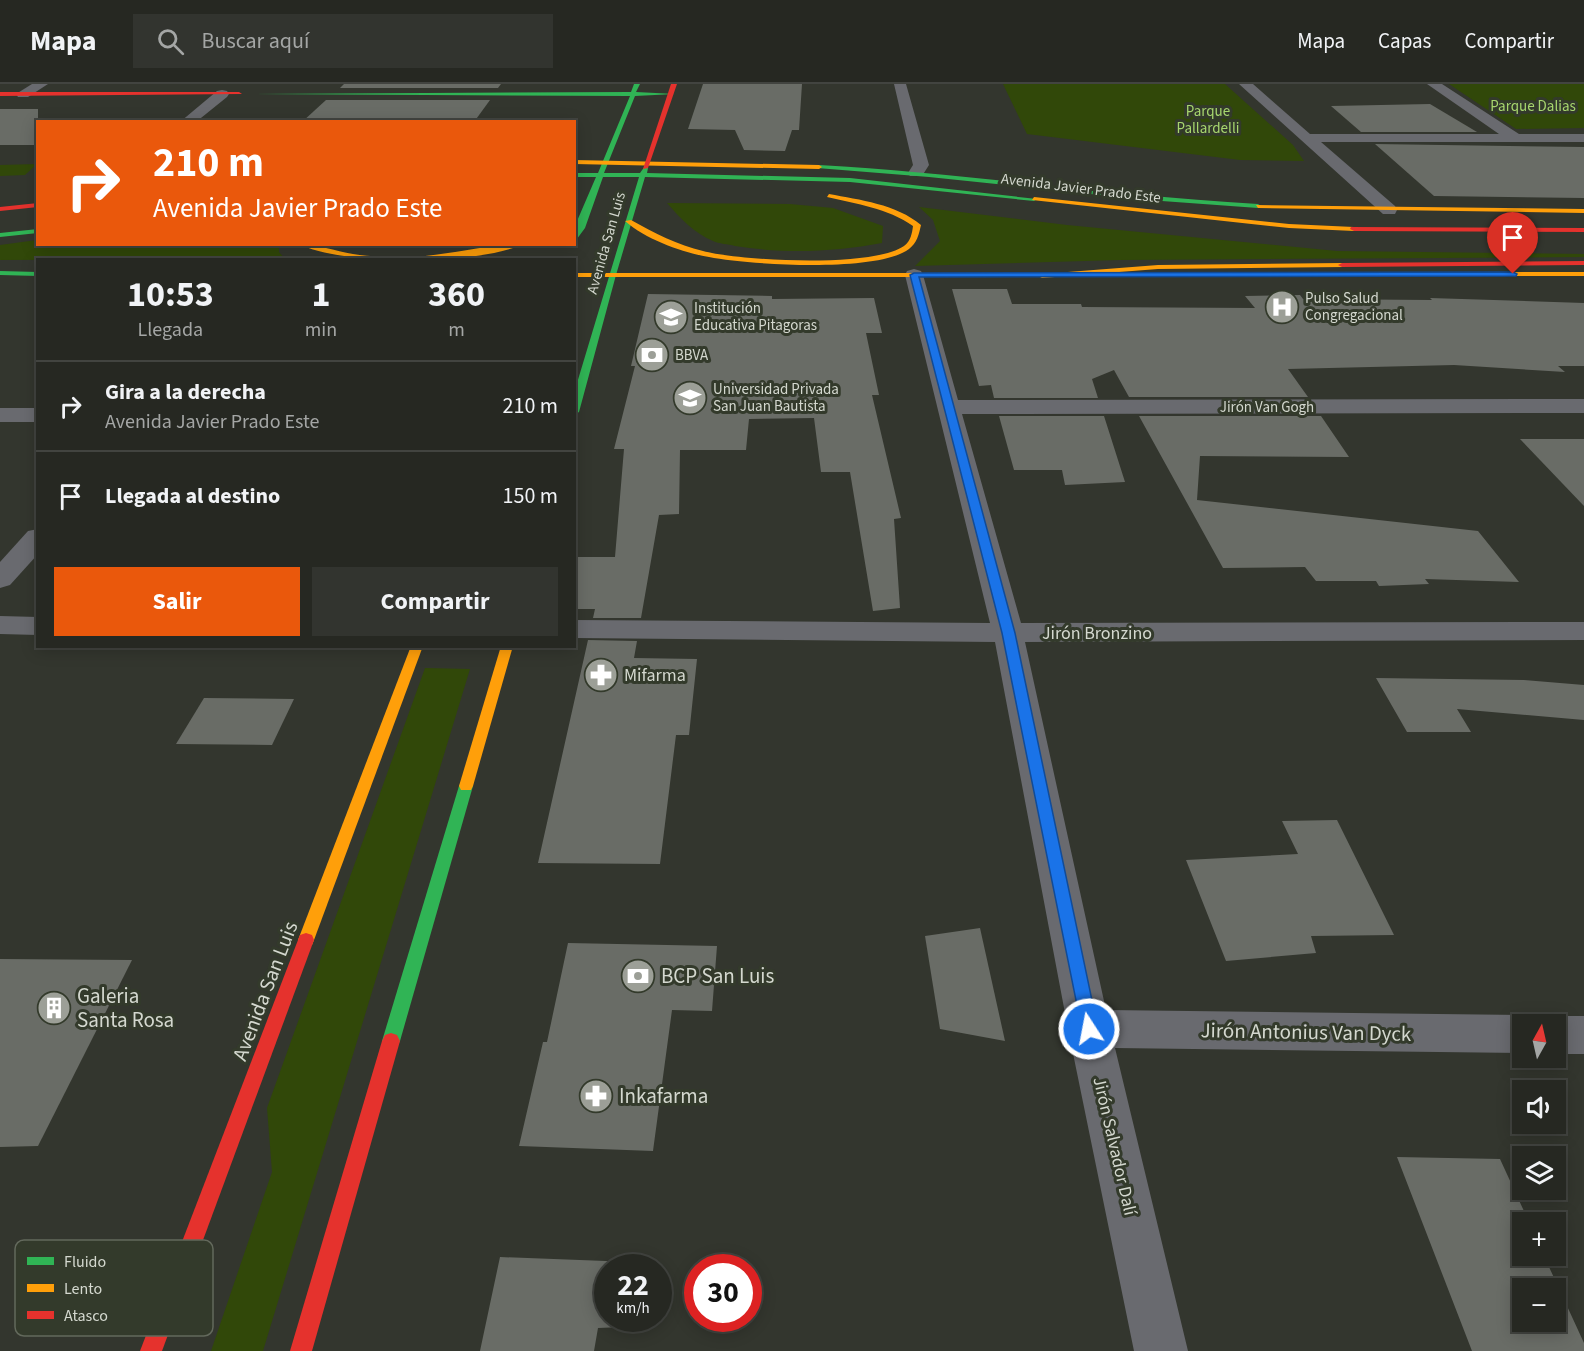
<!DOCTYPE html>
<html lang="es">
<head>
<meta charset="utf-8">
<style>
  :root { --surface:#262822; --page:#32342f; --text:#f1f3f6; --muted:#a4a6a5; --line:#424440; --accent:#ea580c }
  body { margin:0; font-family:"Source Sans 3",sans-serif; background:var(--page); color:var(--text); height:100vh; display:flex; flex-direction:column; font-size:22px; white-space:nowrap }
  * { box-sizing:border-box; margin:0 }
  p { font-size:20px; color:var(--muted) }
  .icon { flex:none; width:33px; height:33px; fill:none; stroke:currentColor; stroke-width:2; stroke-linecap:round; stroke-linejoin:round }
  .map { position:relative; flex:1; overflow:hidden }
  .drawer { position:absolute; left:36px; top:174px; width:540px; height:390px; display:flex; flex-direction:column; background:var(--surface); border-radius:0px; box-shadow:0 3px 15px #0003,0 0 0 2px var(--line) }
  .drawer>* { flex:none }
  .guide { position:absolute; left:36px; top:36px; width:540px; height:126px; border-radius:0px; box-shadow:0 3px 15px #0003,0 0 0 2px var(--line); background:#ea580c; color:#fff; overflow:hidden }
  .needle { width:39px; rotate:8deg }
  .tools { position:absolute; left:1512px; top:930px; display:grid; gap:12px }
  .tools a { display:grid; place-items:center; width:54px; height:54px; border-radius:0px; background:var(--surface); box-shadow:0 3px 15px #0003,0 0 0 2px var(--line); font-size:30px }
  .speed { position:absolute; left:594px; top:1170px; display:flex; gap:12px; font-size:30px; font-weight:700; text-align:center }
  .speed>* { display:grid; place-content:center; width:78px; height:78px; border-radius:50%; background:var(--surface); box-shadow:0 3px 15px #0003,0 0 0 2px var(--line); line-height:1 }
  .speed small { font-size:15px; font-weight:400 }
  .speed .limit { border:9px solid #d22; background:#fff; color:#111 }
  .pin { position:absolute; display:grid; place-items:center; width:51px; height:51px; color:#fff; margin:-62px -26px; border-radius:50% 50% 50% 0; rotate:-45deg; box-shadow:0 0 6px #0007 }
  .pin .icon { rotate:45deg }
  .me { position:absolute; width:66px; margin:-33px; rotate:349deg; stroke-linejoin:round; filter:drop-shadow(0 0 4px #0008) }
  .turn { display:flex; align-items:center; gap:21px; height:126px; padding:0 18px; font-size:27px }
  .turn .icon { width:78px; height:78px; stroke-width:2.5 }
  .turn b { display:block; font-size:42px; line-height:51px }
  .eta { display:flex; justify-content:space-evenly; align-items:center; height:102px; text-align:center }
  .eta b { font-size:36px; font-weight:700; line-height:42px }
  .primary-button { display:flex; gap:12px; margin-top:auto; padding:12px 18px }
  .primary-button a { flex:1; height:69px; border-radius:0px; background:var(--accent); color:#fff; font-size:24px; font-weight:700; line-height:69px; text-align:center }
  .primary-button a+a { background:var(--page); color:var(--text) }
  ul { padding:0; list-style:none }
  li { display:flex; align-items:center; gap:18px; height:90px; padding:0 18px; border-top:2px solid var(--line) }
  li div { flex:1 }
  li b { display:block; font-size:22px }
  li em { font-style:normal }
  header { display:flex; align-items:center; gap:36px; box-sizing:border-box; height:84px; padding:0 30px; background:var(--surface); border-bottom:2px solid var(--line) }
  header strong { font-size:28px }
  nav { display:flex; gap:33px; margin-inline-start:auto; font-size:21px }
  .search { width:420px; height:54px; background:var(--page); display:flex; align-items:center; gap:15px; box-sizing:border-box; padding:0 21px; border-radius:0px; color:var(--muted); font-size:22px }
  .map>svg:first-child { display:block }
  .green { fill:#314809 }
  .building { fill:#696c66; fill-rule:evenodd }
  .lines { fill:none; stroke-linecap:round; stroke-linejoin:round }
  .street { fill:#696a6f; fill-rule:evenodd }
  .fast { fill:#30b455; fill-rule:evenodd }
  .slow { fill:#ff9f0a; fill-rule:evenodd }
  .jam { fill:#e5322d; fill-rule:evenodd }
  .route { fill:#1a73e8; stroke:#114b97; stroke-width:1.5 }
  .labels { text-anchor:middle; stroke-width:6; stroke-linejoin:round; paint-order:stroke }
  .far-park-label { font-size:15px; fill:#a7d66e; stroke:#333a2b }
  .far-street-label { font-size:15px; fill:#d4d8cf; stroke:#333a2b }
  .far-poi-label { font-size:15px; fill:#d4d8cf; stroke:#333a2b; text-anchor:start }
  .street-label { font-size:18px; fill:#d4d8cf; stroke:#333a2b }
  .poi-label { font-size:18px; fill:#d4d8cf; stroke:#333a2b; text-anchor:start }
  .near-poi-label { font-size:21px; fill:#d4d8cf; stroke:#333a2b; text-anchor:start }
  .near-street-label { font-size:21px; fill:#d4d8cf; stroke:#333a2b }
  .key { fill:#333a2b; stroke:#63695c; stroke-width:1.5 }
  .key-label { font-size:16px; fill:#d4d8cf }
</style>
</head>
<body>
<header>
<strong>Mapa</strong>
<div class="search"><svg class="icon" aria-label="search" viewBox="0 0 24 24"><circle cx="10" cy="10" r="6"/><path d="M15 15l6 6"/></svg>Buscar aquí</div>
<nav><a>Mapa</a><a>Capas</a><a>Compartir</a></nav>
</header>
<div class="map">
<svg width="1584" height="1267" viewBox="0 0 1584 1267">
  <rect width="100%" height="100%" fill="#33362e"/>
  <g class="green">
    <polygon points="1003,0 1225,0 1293,61 1304,77 1240,76 1027,50"/>
    <polygon points="1449,0 1584,0 1584,44 1516,45"/>
    <polygon points="37,80 25,91 0,92 0,81"/>
    <path d="M667,119l123,1 43,4 50,18 -1,17c-48,9 -98,11 -147,3 -7,-2 -16,-2 -22,-5 -19,-8 -33,-23 -46,-38z"/>
    <polygon points="919,123 1067,141 1337,167 1584,170 1584,173 1120,176 915,182 940,157 933,136"/>
    <polygon points="37,156 38,160 279,161 279,168 285,175 0,176 0,161"/>
    <polygon points="425,584 470,585 263,1267 211,1267 272,1088 267,1024"/>
  </g>
  <g class="building">
    <polygon points="344,0 501,0 498,4 340,4"/>
    <polygon points="703,0 802,0 799,46 792,46 785,67 744,66 735,46 688,45"/>
    <polygon points="326,16 490,16 474,38 302,38"/>
    <polygon points="1430,20 1477,48 1361,48 1331,22"/>
    <rect x="0" y="25" width="38" height="36"/>
    <polygon points="1375,60 1584,63 1584,114 1434,112"/>
    <polygon points="952,205 1007,205 1012,220 1081,220 1082,223 1255,224 1245,212 1300,211 1303,215 1432,216 1430,214 1584,219 1584,282 1558,282 1565,288 1454,281 1288,285 1308,313 1129,313 1114,286 1092,295 1098,314 994,314 991,301 979,302"/>
    <polygon points="648,210 772,212 772,215 874,214 882,249 866,249 879,311 872,311 901,434 894,435 900,524 873,527 850,388 821,388 814,334 749,335 746,366 680,366 679,430 659,431 641,534 593,534 595,525 574,525 574,473 615,473 624,365 614,365 635,282 631,282"/>
    <polygon points="999,332 1104,332 1125,398 1065,401 1062,386 1014,386"/>
    <polygon points="1139,332 1321,332 1349,373 1200,372 1197,416 1478,447 1519,498 1425,495 1429,500 1379,502 1376,497 1316,497 1305,483 1223,484"/>
    <polygon points="1520,355 1584,355 1584,422"/>
    <polygon points="588,556 637,557 634,574 697,575 689,651 676,651 660,780 538,779"/>
    <polygon points="1376,594 1524,596 1584,601 1584,636 1457,625 1471,648 1407,648"/>
    <polygon points="204,614 294,615 272,661 176,660"/>
    <polygon points="1337,736 1394,851 1311,852 1316,869 1226,877 1186,776 1298,770 1282,737"/>
    <polygon points="980,844 1005,957 940,945 925,852"/>
    <polygon points="568,859 717,862 712,927 672,926 653,1067 519,1062 543,958 547,958"/>
    <polygon points="0,875 132,876 38,1062 0,1063"/>
    <path d="M1397,1073l103,2 29,63h-7v34h22l40,87v8h-112zM1522,1204h34v34h-34z"/>
    <polygon points="500,1173 632,1178 631,1184 608,1184 608,1234 624,1234 623,1243 598,1244 594,1267 480,1267"/>
  </g>
  <g class="lines">
    <g class="street">
      <polygon points="32,0 48,0 28,13 18,13 16,10"/>
      <polygon points="894,0 906,0 929,81 922,92 910,92 908,89 913,81"/>
      <polygon points="1239,0 1253,0 1310,50 1499,50 1427,0 1442,0 1519,50 1584,50 1584,58 1321,58 1395,122 1397,126 1395,130 1383,130"/>
      <polygon points="222,6 227,7 229,10 227,13 196,38 180,38 217,7"/>
      <polygon points="914,185 921,187 923,191 958,316 1584,315 1584,329 962,330 1021,539 1584,538 1584,556 1025,558 1106,926 1522,931 1537,936 1539,940 1522,940 1522,969 1115,964 1188,1267 1134,1267 1068,945 995,558 574,554 574,536 990,539 905,191 907,187"/>
      <rect x="0" y="324" width="38" height="14"/>
      <polygon points="38,445 38,470 10,501 0,504 0,478 28,447"/>
      <polygon points="0,532 38,533 38,551 0,550"/>
      <polygon points="1556,932 1584,932 1584,970 1556,970 1556,940 1539,940 1541,937"/>
    </g>
    <g class="fast">
      <polygon points="634,0 640,0 636,8 675,10 635,12 604,89 640,89 645,82 648,84 647,89 850,94 1037,115 1034,117 850,98 645,93 616,191 579,328 574,331 574,309 639,93 603,93 585,144 574,159 574,144 596,93 574,93 574,89 598,89 630,12 236,10 631,8"/>
      <path d="M819,81c147,8 292,31 439,39l3,2 -3,2 -110,-8 -219,-23 -112,-9z"/>
      <polygon points="38,145 38,149 0,153 0,149"/>
      <polygon points="0,187 38,188 38,192 0,191"/>
      <polygon points="1451,188 1455,190 1454,192 967,193 963,191 967,189"/>
      <polygon points="466,697 471,698 473,702 400,957 397,963 391,965 385,963 382,957 459,702 461,698"/>
    </g>
    <g class="slow">
      <polygon points="574,76 819,81 822,83 819,85 574,80"/>
      <path d="M829,110c31,6 67,10 92,31 -2,9 -4,18 -12,24 -32,24 -159,16 -200,8 -28,-5 -62,-17 -84,-36l6,-1c23,13 47,25 72,31 38,10 170,17 201,-5 7,-5 8,-13 9,-20 -26,-18 -56,-22 -86,-29z"/>
      <polygon points="1034,113 1289,140 1354,143 1358,145 1354,147 1289,144 1032,116"/>
      <polygon points="1256,121 1584,125 1584,129 1258,124"/>
      <path d="M299,160c18,0 36,7 54,10 18,3 37,3 56,3 38,-1 76,-13 114,-13 -43,21 -181,22 -224,0z"/>
      <polygon points="1342,179 1345,179 1345,183 1158,185 1042,194 1038,192 1042,190 1158,181"/>
      <polygon points="1448,188 1584,188 1584,192 1451,192 1447,190"/>
      <polygon points="574,189 967,189 971,191 967,193 574,193"/>
      <polygon points="411,562 423,562 314,856 312,861 306,863 300,861 298,856"/>
      <polygon points="501,562 513,562 473,702 471,706 461,706 459,702"/>
    </g>
    <g class="jam">
      <polygon points="671,0 677,0 648,84 643,85"/>
      <polygon points="0,8 239,8 242,10 0,12"/>
      <polygon points="38,119 38,123 0,127 0,123"/>
      <polygon points="1351,143 1584,144 1584,148 1354,147 1350,145"/>
      <polygon points="1584,177 1584,181 1342,183 1338,181 1342,179"/>
      <polygon points="306,849 312,851 314,856 162,1267 140,1267 298,856 300,851"/>
      <polygon points="391,949 397,951 400,957 312,1267 290,1267 382,957 385,951"/>
    </g>
  </g>
  <polygon class="route" points="1513,188 1517,190 1516,192 919,193 1015,549 1098,945 1095,951 1089,953 1083,951 1002,549 910,191 914,189"/>
  <defs>
    <g id="hospital-disc" transform="scale(1.725)"><circle r="9.5" fill="#9c9f97" stroke="#333a2b"/><path d="M-5-5h3v3.5h4V-5h3V5h-3V1.5h-4V5h-3Z" fill="#fff"/></g>
    <g id="school-disc" transform="scale(1.725)"><circle r="9.5" fill="#9c9f97" stroke="#333a2b"/><path d="M0-5L7-2L0 1L-7-2ZM-4 1L0 2.5L4 1V4Q0 6-4 4Z" fill="#fff"/></g>
    <g id="bank-disc" transform="scale(1.725)"><circle r="9.5" fill="#9c9f97" stroke="#333a2b"/><path d="M-6-4H6V4H-6ZM0-2.3a2.3 2.3 0 1 0 0 4.6a2.3 2.3 0 1 0 0-4.6Z" fill="#fff"/></g>
    <g id="university-disc" transform="scale(1.725)"><circle r="9.5" fill="#9c9f97" stroke="#333a2b"/><path d="M0-5L7-2L0 1L-7-2ZM-4 1L0 2.5L4 1V4Q0 6-4 4Z" fill="#fff"/></g>
    <g id="pharmacy-disc" transform="scale(1.725)"><circle r="9.5" fill="#9c9f97" stroke="#333a2b"/><path d="M-2-6h4v4h4v4h-4v4h-4v-4h-4v-4h4Z" fill="#fff"/></g>
    <g id="building-disc" transform="scale(1.725)"><circle r="9.5" fill="#9c9f97" stroke="#333a2b"/><path d="M-4-6H4V6H1V3H-1V6H-4ZM-2.5-4.3h1.7v1.8h-1.7ZM.8-4.3h1.7v1.8H.8ZM-2.5-1h1.7V.8h-1.7ZM.8-1h1.7V.8H.8Z" fill="#fff"/></g>
  </defs>
  <g fill-rule="evenodd">
    <use href="#hospital-disc" x="1282" y="223"/>
    <use href="#school-disc" x="671" y="233"/>
    <use href="#bank-disc" x="652" y="271"/>
    <use href="#university-disc" x="690" y="314"/>
    <use href="#pharmacy-disc" x="601" y="591"/>
    <use href="#bank-disc" x="638" y="892"/>
    <use href="#building-disc" x="54" y="924"/>
    <use href="#pharmacy-disc" x="596" y="1012"/>
  </g>
  <g class="labels">
    <g class="far-park-label">
      <text x="1533" y="27">Parque Dalias</text>
      <text x="1208" y="32">Parque<tspan x="1208" dy="17">Pallardelli</tspan></text>
    </g>
    <g class="far-street-label">
      <text transform="translate(1081 104) rotate(7)" y="5">Avenida Javier Prado Este</text>
      <text transform="translate(606 159) rotate(-74)" y="5">Avenida San Luis</text>
      <text x="1267" y="328">Jirón Van Gogh</text>
    </g>
    <g class="far-poi-label">
      <text x="1305" y="219">Pulso Salud<tspan x="1305" dy="17">Congregacional</tspan></text>
      <text x="694" y="229">Institución<tspan x="694" dy="17">Educativa Pitagoras</tspan></text>
      <text x="675" y="276">BBVA</text>
      <text x="713" y="310">Universidad Privada<tspan x="713" dy="17">San Juan Bautista</tspan></text>
    </g>
    <g class="street-label">
      <text x="1097" y="555">Jirón Bronzino</text>
      <text transform="translate(1115 1062) rotate(77)" y="6">Jirón Salvador Dalí</text>
    </g>
    <g class="poi-label">
      <text x="624" y="597">Mifarma</text>
    </g>
    <g class="near-poi-label">
      <text x="661" y="899">BCP San Luis</text>
      <text x="77" y="919">Galeria<tspan x="77" dy="24">Santa Rosa</tspan></text>
      <text x="619" y="1019">Inkafarma</text>
    </g>
    <g class="near-street-label">
      <text transform="translate(265 907) rotate(-69)" y="7">Avenida San Luis</text>
      <text transform="translate(1306 948) rotate(1)" y="7">Jirón Antonius Van Dyck</text>
    </g>
  </g>
  <rect x="15" y="1156" width="198" height="96" rx="9" class="key"/>
  <rect x="27" y="1173" width="27" height="8" fill="#30b455"/>
  <rect x="27" y="1200" width="27" height="8" fill="#ff9f0a"/>
  <rect x="27" y="1227" width="27" height="8" fill="#e5322d"/>
  <g class="key-label">
    <text x="64" y="1183">Fluido</text>
    <text x="64" y="1210">Lento</text>
    <text x="64" y="1237">Atasco</text>
  </g>
</svg>
<div class="tools">
<a><svg class="needle" viewBox="-14 -14 28 28"><path d="M0-13l5 13h-10z" fill="#e53935"/><path d="M0 13l5-13h-10z" fill="#a4a6a5"/></svg></a>
<a><svg class="icon" aria-label="sound" viewBox="0 0 24 24"><path d="M4 9h4l5-4v14l-5-4H4zM17 9q2 3 0 6"/></svg></a>
<a><svg class="icon" aria-label="layers" viewBox="0 0 24 24"><path d="M12 4l9 5-9 5-9-5zM3 14l9 5 9-5"/></svg></a>
<a>+</a>
<a>−</a>
</div>
<div class="speed"><div>22<small>km/h</small></div><div class="limit">30</div></div>
<div class="pin" style="left:1513px;top:190px;background:#d93025"><svg class="icon" aria-label="arrive" viewBox="0 0 24 24"><path d="M6 21V4h12l-3 4 3 4H6"/></svg></div>
<svg class="me" style="left:1089px;top:945px" viewBox="-20 -20 40 40"><circle r="17" fill="#1a73e8" stroke="#fff" stroke-width="3"/><path d="M0-11L8 9 0 5-8 9z" fill="#fff"/></svg>
<div class="guide">
<div class="turn"><svg class="icon" aria-label="right" viewBox="0 0 24 24"><path d="M7 20v-9h11M14 6l5 5-5 5"/></svg><div><b>210 m</b>Avenida Javier Prado Este</div></div>
</div>
<section class="drawer">
<div class="eta">
<div><b>10:53</b><p>Llegada</p></div>
<div><b>1</b><p>min</p></div>
<div><b>360</b><p>m</p></div>
</div>
<ul>
<li><svg class="icon" aria-label="right" viewBox="0 0 24 24"><path d="M7 20v-9h11M14 6l5 5-5 5"/></svg><div><b>Gira a la derecha</b><p>Avenida Javier Prado Este</p></div><em>210 m</em></li>
<li><svg class="icon" aria-label="arrive" viewBox="0 0 24 24"><path d="M6 21V4h12l-3 4 3 4H6"/></svg><div><b>Llegada al destino</b></div><em>150 m</em></li>
</ul>
<div class="primary-button"><a>Salir</a><a>Compartir</a></div>
</section>
</div>
</body>
</html>
